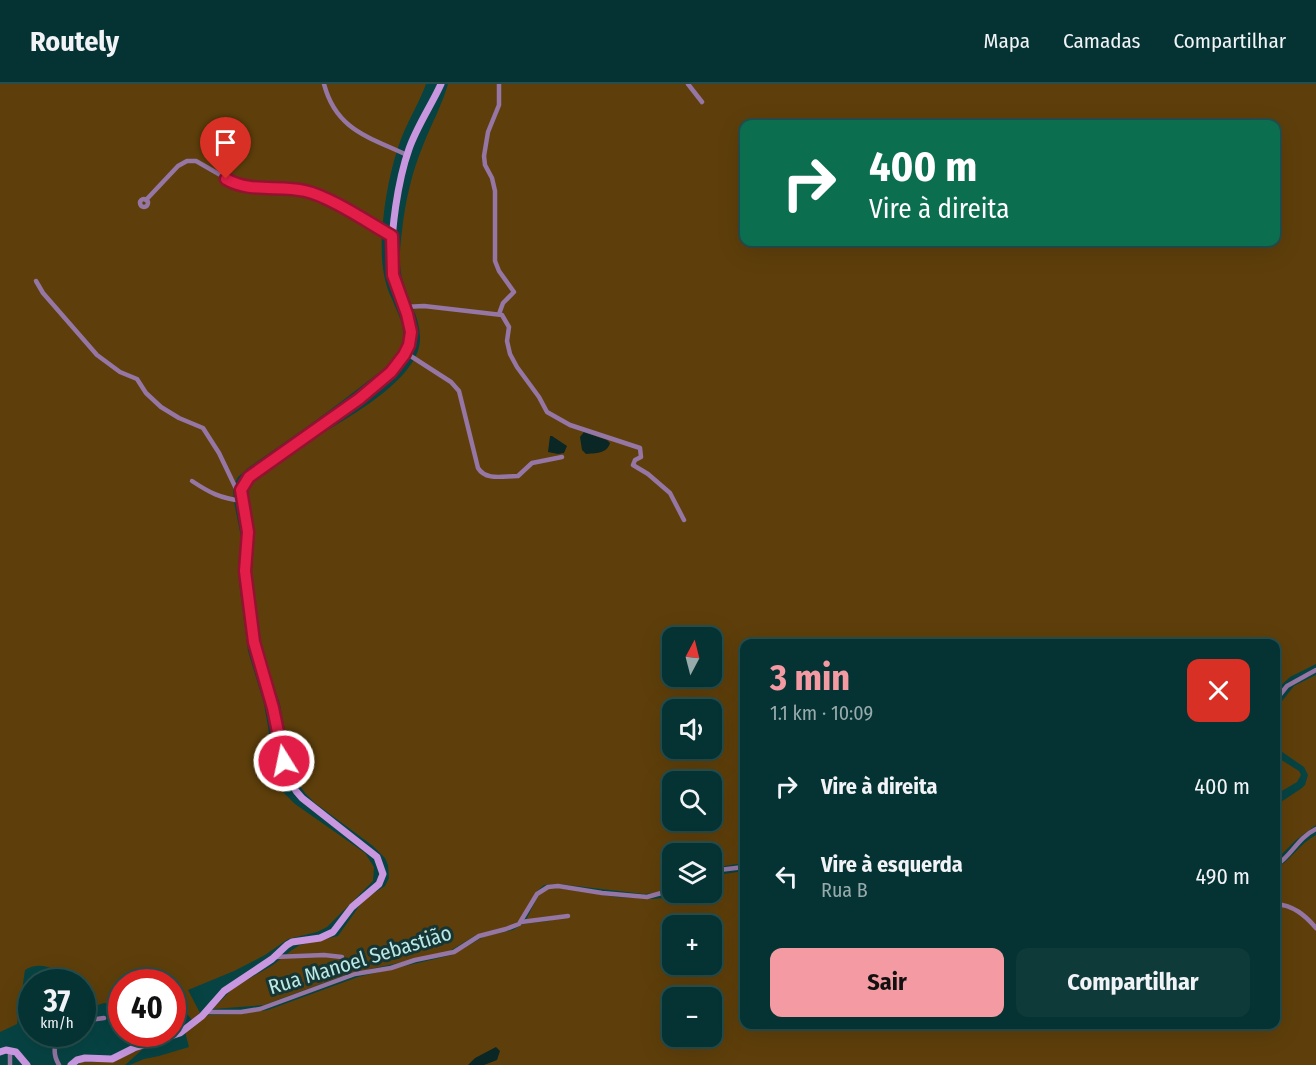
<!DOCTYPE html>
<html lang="pt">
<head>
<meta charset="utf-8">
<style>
  :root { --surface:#053232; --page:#0e3a3a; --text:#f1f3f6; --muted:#97aaac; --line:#264d4d; --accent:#f49aa2 }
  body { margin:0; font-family:"Fira Sans Condensed",sans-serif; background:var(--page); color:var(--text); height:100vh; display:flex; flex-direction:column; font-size:22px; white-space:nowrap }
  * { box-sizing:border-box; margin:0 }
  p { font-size:20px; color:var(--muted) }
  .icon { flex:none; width:33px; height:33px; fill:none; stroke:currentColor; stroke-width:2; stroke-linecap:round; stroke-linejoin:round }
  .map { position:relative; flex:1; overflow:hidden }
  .details { position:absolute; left:740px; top:555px; width:540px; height:390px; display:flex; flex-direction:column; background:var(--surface); border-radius:12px; box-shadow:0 6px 24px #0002,0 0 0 2px var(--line) }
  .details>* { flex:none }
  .banner { position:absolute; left:740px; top:36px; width:540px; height:126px; border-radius:12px; box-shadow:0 6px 24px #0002,0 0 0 2px var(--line); background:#0b6e4f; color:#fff; overflow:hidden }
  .needle { width:39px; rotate:7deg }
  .controls { position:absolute; left:662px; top:543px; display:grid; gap:12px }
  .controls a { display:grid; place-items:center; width:60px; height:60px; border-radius:12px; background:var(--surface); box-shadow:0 6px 24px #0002,0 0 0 2px var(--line); font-size:30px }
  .speed { position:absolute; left:18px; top:885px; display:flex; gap:12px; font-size:30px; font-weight:700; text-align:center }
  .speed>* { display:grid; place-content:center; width:78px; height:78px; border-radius:50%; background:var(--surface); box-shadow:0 6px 24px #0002,0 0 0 2px var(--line); line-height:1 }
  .speed small { font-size:15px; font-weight:400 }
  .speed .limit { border:9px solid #d22; background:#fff; color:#111 }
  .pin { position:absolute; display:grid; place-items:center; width:51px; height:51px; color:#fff; margin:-62px -26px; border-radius:50% 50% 50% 0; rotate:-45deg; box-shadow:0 0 6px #0007 }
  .pin .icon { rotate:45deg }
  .me { position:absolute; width:66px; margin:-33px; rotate:350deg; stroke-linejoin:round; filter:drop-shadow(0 0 4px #0008) }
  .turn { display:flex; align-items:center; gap:21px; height:126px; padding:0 30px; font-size:27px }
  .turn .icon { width:78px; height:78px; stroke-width:2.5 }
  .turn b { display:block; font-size:42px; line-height:51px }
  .round { display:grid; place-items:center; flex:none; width:63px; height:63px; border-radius:12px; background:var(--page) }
  .summary { display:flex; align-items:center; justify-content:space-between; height:102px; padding:0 30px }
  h1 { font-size:36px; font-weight:700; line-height:45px; color:var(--accent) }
  .cta { display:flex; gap:12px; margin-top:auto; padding:12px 30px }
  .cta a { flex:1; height:69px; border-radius:12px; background:var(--accent); color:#111; font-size:24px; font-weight:700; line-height:69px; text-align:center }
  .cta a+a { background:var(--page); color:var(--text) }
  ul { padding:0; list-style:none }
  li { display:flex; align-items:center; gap:18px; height:90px; padding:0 30px }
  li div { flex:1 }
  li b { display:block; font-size:22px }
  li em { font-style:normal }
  header { display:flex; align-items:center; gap:36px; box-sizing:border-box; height:84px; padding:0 30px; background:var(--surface); border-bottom:2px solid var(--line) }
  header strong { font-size:28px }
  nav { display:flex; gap:33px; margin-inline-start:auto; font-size:21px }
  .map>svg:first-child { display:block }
  .green { fill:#5e3f0b; fill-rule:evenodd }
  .water { fill:#0a2625 }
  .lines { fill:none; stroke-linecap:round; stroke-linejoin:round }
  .street { stroke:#9576a4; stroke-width:4.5 }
  .secondary { stroke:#c897e0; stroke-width:7 }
  .route-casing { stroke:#92132f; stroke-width:15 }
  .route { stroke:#e11d48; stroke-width:10 }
  .labels { text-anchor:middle; stroke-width:6; stroke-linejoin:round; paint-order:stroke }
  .street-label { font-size:21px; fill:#bae8e6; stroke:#163635 }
</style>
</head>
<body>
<header>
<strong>Routely</strong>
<nav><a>Mapa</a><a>Camadas</a><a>Compartilhar</a></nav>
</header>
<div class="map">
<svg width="1316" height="981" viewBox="0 0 1316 981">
  <rect width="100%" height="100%" fill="#074343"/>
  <g class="green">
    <path d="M0,0h426c-6,17 -16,33 -23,50 -14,34 -23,88 -21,125 1,14 4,28 10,40 7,18 17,32 7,52 -7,14 -24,24 -36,34 -37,29 -76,56 -115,83l-10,9 -5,10 1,15 7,35 -3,30 1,15 9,69 16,53 13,75 5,12 13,13 70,49 9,14 -1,14 -46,46 -10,5 -29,7 -23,16 -31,16 -46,19 12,23 -8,7 -5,-6 -14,7 -1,-39h-50l-1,24 -17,-3 -19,6h-2l-1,-27h-14c-8,-13 -28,-22 -43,-12l-8,54 -17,8z"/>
    <path d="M448,0h868v580l-26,13 -15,14v-47h-531v219l-33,5v-14h-39v33l-17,6 -11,1 -85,-10 -15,1 -8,7 -14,25 -7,8 -39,10 -28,17 -100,22 -84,31 -51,4 20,-21 40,-23 19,-15 8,-5 38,-9 22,-31 8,-8 17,-11 4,-8 -1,-13 -3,-7 -12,-12 -58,-43 -10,-10 -12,-17 -13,-72 -17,-50 -12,-82 3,-35 -7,-45 2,-6 9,-10c19,-12 38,-25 57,-38 30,-19 106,-59 105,-100 0,-21 -12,-38 -17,-57 -5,-15 -3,-34 -1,-50 3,-29 10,-60 22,-88 8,-20 18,-38 24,-59zM744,40h531v118h-531zM672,554h39v38h-39zM672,626h39v38h-39zM672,698h39v38h-39z"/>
    <polygon points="1316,591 1316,741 1296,756 1275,777 1275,722 1302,704 1305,701 1308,691 1304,683 1275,663 1275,626 1294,602"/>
    <polygon points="1275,672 1299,687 1301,691 1297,698 1275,711"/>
    <path d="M1316,751v230h-1186l14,-6 15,-3 30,-9 -4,-15 23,-17 31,-1 29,-4 90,-33 94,-22 33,-19 28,-6 10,-6 26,-3 20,-7 -43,6 10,-20 4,-6 8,-5 10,-1 58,9 36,2 12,-1 15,-5 32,-1v-16l33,-5v153h531v-154c16,-10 24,-26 41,-35zM672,842h39v38h-39zM672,914h39v38h-39z"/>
    <polygon points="144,964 125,981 77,981 82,978 109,978"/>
  </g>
  <g class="water">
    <path d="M584,348l23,8 3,3c-3,11 -15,10 -24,11l-4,-4 -2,-13z"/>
    <polygon points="550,352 552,352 567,362 564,369 558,370 548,368"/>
    <polygon points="496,963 500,967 497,976 484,981 468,981 475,974"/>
  </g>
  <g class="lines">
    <g class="street">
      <path d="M324,0c12,46 45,53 83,71"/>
      <polyline points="499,0 499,21 488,48 484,72 485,81 492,94 495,107 495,177 499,187 514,208 503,219 499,230"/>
      <polyline points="688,0 702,18"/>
      <circle cx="144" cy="119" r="4"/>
      <polyline points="146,116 178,82 187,77 196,77 238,101 297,105 312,109 392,152"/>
      <polyline points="36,197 43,209 97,271 120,288 137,295 146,309 161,323 179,334 203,344 219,369 241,415"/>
      <polyline points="404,223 424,222 502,231 509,243 507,257 510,270 517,283 539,313 547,328 570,341 640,364 641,373 635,376 633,381 648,390 670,409 684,436"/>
      <path d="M406,269l45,29 8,9 19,77c8,13 25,8 40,8l14,-13 30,-6"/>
      <path d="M192,397c18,12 28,17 50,20"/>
      <polyline points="1275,617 1287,602 1316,586"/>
      <polyline points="718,770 720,786"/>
      <path d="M1275,782c16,-9 22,-28 41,-37"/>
      <polyline points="711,787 744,783"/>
      <path d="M1275,820c18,1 30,11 41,24"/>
      <polyline points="521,838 568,832"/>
      <polyline points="274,873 324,871 342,873"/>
      <polyline points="206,928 241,928 260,925 355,890 391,884 415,876 454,868 479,852 506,845 519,840 537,810 548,803 558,802 602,809 647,813 672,806"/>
      <polyline points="82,937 104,934"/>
      <polyline points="10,966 10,981"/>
      <path d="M59,981c-7,-12 -6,-25 7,-31"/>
    </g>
    <g class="secondary">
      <polyline points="0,968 6,966 16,968 27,981"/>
      <path d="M71,981l6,-5 8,-2 27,1 22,-11 46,-15 22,-17 22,-25 48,-32 15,-14 5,-3 28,-4 13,-6 19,-25 27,-23 4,-10 -6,-17 -75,-59 -6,-7 -9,-18 -14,-65 -17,-56 -11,-81 3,-38 -7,-43 8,-13c41,-31 86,-57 125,-91 11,-10 24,-19 31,-33 15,-29 -10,-57 -13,-87 -2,-33 6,-86 17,-117 8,-23 22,-43 32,-65"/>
    </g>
  </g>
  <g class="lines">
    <g class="route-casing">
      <path id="route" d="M226,95c23,14 53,6 79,12 24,5 64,32 87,45l1,39 14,39 4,18 -2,13 -5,10 -13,17 -32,27 -110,78 -8,13 7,42 -3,39 9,71 19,66 11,53"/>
    </g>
    <use href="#route" class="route"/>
  </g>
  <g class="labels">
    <g class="street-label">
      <text transform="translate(360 876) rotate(-17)" y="7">Rua Manoel Sebastião</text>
    </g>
  </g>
</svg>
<div class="controls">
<a><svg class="needle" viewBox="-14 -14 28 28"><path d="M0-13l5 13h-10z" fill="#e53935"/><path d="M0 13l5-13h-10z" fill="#97aaac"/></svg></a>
<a><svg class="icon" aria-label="sound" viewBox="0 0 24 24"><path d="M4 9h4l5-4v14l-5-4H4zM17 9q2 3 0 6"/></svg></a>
<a><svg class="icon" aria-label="search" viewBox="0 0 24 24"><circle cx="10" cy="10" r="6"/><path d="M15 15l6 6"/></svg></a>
<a><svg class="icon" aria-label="layers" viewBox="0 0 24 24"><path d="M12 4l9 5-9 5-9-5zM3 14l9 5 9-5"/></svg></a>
<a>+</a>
<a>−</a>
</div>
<div class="speed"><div>37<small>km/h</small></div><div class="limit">40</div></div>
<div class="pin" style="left:226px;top:95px;background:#d93025"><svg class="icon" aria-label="arrive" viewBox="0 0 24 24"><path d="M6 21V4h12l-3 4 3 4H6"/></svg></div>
<svg class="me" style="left:284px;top:677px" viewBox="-20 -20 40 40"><circle r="17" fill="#e11d48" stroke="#fff" stroke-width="3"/><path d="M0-11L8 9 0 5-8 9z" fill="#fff"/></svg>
<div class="banner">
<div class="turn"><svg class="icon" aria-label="right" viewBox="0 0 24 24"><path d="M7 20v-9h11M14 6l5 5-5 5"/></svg><div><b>400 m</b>Vire à direita</div></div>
</div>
<section class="details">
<div class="summary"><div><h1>3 min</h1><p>1.1 km · 10:09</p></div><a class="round" style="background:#d93025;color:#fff"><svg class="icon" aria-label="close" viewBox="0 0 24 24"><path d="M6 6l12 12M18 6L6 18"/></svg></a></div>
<ul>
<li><svg class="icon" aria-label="right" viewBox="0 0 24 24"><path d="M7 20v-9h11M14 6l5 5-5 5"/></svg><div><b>Vire à direita</b></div><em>400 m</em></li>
<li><svg class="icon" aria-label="left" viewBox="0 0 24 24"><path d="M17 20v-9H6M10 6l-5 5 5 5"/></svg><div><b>Vire à esquerda</b><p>Rua B</p></div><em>490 m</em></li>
</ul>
<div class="cta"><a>Sair</a><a>Compartilhar</a></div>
</section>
</div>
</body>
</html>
